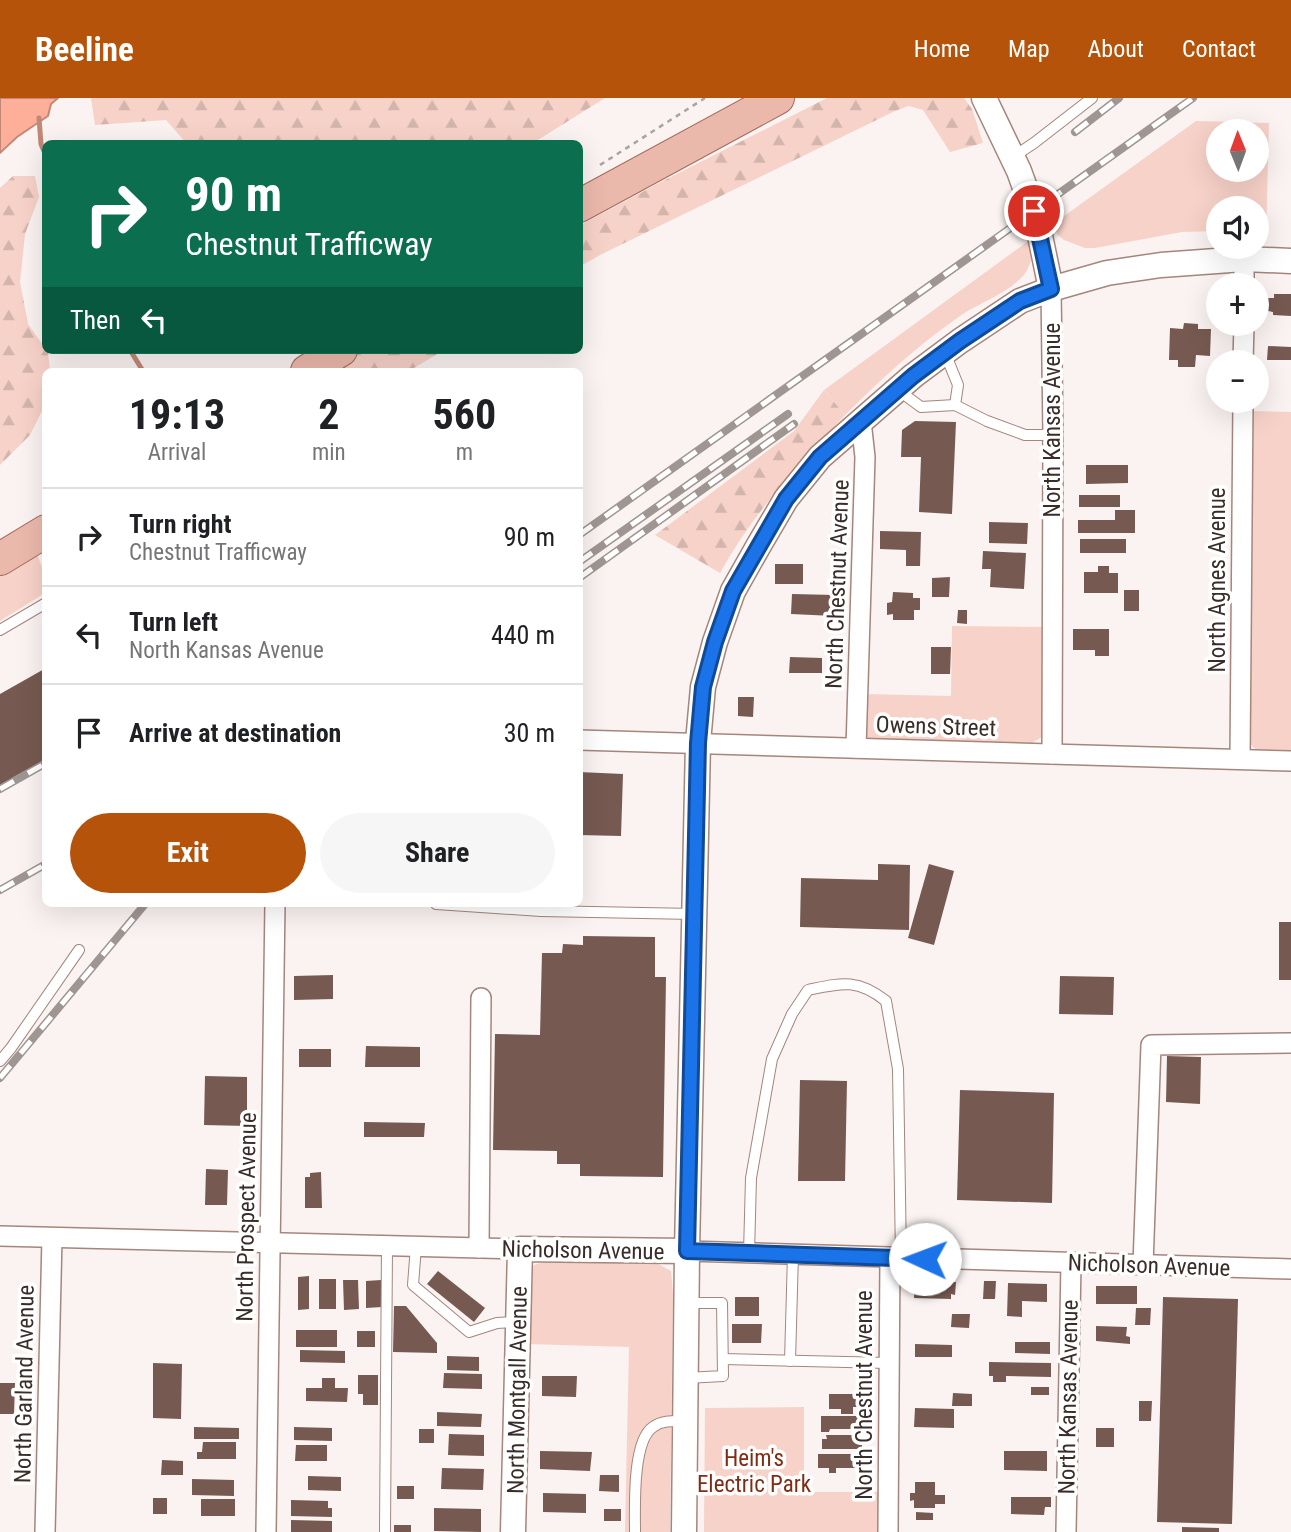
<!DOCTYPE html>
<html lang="en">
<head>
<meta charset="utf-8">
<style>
  :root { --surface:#fff; --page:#f6f6f6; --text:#202124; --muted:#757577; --line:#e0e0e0; --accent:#b45309 }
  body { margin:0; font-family:"Roboto Condensed",sans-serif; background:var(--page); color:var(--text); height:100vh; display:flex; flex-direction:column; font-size:26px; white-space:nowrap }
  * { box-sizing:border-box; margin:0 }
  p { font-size:23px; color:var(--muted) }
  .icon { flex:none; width:38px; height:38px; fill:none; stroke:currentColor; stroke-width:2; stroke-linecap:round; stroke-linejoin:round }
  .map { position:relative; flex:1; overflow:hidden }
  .panel { position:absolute; left:42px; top:270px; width:541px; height:539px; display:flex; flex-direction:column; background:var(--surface); border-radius:10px; box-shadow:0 7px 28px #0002 }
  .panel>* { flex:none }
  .banner { position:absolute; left:42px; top:42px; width:541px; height:214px; border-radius:10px; box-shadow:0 7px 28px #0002; background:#0b6e4f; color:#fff; overflow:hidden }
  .needle { width:46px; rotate:359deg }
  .fabs { position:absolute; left:1206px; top:21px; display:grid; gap:14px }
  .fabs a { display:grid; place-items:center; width:63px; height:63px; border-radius:50%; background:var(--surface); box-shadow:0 7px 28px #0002; font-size:35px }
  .pin { position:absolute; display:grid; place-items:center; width:60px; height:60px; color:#fff; margin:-30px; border:4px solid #fff; border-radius:50%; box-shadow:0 2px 7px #0007 }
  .me { position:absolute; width:77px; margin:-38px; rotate:272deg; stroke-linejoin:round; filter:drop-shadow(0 0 5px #0008) }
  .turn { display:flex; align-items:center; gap:24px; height:147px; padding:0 28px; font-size:32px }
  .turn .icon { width:91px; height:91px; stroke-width:2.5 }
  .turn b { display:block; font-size:49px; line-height:60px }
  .then { display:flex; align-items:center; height:66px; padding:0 28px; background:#0003; gap:14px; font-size:26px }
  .eta { display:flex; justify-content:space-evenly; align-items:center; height:119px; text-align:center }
  .eta b { font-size:42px; font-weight:700; line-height:49px }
  .button { display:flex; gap:14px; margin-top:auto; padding:14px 28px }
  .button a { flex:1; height:80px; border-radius:42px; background:var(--accent); color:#fff; font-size:28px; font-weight:700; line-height:80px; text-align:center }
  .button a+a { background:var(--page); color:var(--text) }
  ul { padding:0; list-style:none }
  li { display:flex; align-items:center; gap:21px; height:98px; padding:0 28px; border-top:2px solid var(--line) }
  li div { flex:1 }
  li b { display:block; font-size:26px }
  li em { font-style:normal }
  header { display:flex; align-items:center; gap:42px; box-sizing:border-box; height:98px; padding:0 35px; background:var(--accent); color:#fff }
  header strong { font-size:33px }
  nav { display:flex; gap:38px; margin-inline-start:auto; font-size:24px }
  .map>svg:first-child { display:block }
  .green { fill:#f7d2c8; fill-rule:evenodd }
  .forest { fill:url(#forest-firs) }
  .water { fill:#fdaf99; stroke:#c28877; stroke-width:2 }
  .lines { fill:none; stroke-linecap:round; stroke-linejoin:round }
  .stream { stroke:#c28877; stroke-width:5 }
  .building { fill:#765a51 }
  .service-casing { stroke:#a4867d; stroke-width:12 }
  .minor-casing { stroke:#a4867d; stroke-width:22 }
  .tertiary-casing { stroke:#a4867d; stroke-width:27 }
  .primary-casing { stroke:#a46a5a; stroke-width:34 }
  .path { stroke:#aca3a1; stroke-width:2.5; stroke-dasharray:5 5; stroke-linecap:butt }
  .service { stroke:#fff; stroke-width:10 }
  .minor { stroke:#fff; stroke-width:19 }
  .tertiary { stroke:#fff; stroke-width:24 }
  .primary { stroke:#ebb9ac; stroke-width:32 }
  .rail-casing { stroke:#9f9592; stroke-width:8 }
  .rail { stroke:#fff; stroke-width:5; stroke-dasharray:16; stroke-linecap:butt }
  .route-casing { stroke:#114b97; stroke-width:18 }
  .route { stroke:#1a73e8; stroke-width:12 }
  .labels { text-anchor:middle; stroke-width:7; stroke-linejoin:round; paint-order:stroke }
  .street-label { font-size:23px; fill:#392d29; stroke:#fff }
  .park-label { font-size:23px; fill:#7f2c13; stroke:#fff }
</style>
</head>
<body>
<header>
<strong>Beeline</strong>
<nav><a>Home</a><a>Map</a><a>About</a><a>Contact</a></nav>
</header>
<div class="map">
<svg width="1291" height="1434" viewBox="0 0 1291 1434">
  <defs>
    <pattern id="forest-firs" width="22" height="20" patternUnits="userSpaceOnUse" patternTransform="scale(1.75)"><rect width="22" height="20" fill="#f7d2c8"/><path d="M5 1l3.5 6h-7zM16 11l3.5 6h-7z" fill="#d4b5ac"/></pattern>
  </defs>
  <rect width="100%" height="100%" fill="#faf3f1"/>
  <g class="green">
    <path d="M1196,23l73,2 -3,115 -9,-2 -1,-28h-38v23l-36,1 -87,16h-10l-21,-8 -6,-5 -5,-11zM1256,33v39h-38v-39z"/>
    <path d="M1031,141c3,15 0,30 -11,40 -16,16 -42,24 -60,37 -43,30 -79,63 -115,99l-21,-25z"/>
    <path d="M1252,313l39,1v343c-16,-1 -35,1 -43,-15z"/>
    <polygon points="37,456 45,477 45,495 0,523 0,478"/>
    <polygon points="952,528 1046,529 1045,633 1042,639 1032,645 864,643 865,596 951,598"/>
    <polygon points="547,1163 658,1166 671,1173 673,1196 670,1434 625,1434 629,1249 527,1246 529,1177 534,1167"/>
    <polygon points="804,1309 804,1394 878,1394 878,1434 704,1434 705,1310"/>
  </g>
  <g class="forest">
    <polygon points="91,0 605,0 533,45 187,46 166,22 95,27"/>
    <polygon points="827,0 964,0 972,11 983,45 950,54 923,12 909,8 895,13 600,157 579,169 579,128 655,87"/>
    <polygon points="13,78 35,78 39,99 25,136 20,184 28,226 48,254 50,273 46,273 45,307 30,337 0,367 0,90"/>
    <polygon points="364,252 444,252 409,273 329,273"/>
    <path d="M824,292l21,25c-47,50 -92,98 -125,158l-65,-38 139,-104z"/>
  </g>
  <polygon class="water" points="0,0 58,0 51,6 48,18 17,39 0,55"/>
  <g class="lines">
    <g class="stream">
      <polyline points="39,20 41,46 46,58"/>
      <polyline points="130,252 143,273"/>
    </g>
  </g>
  <g class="building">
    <polygon points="1274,196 1291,196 1291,218 1273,217 1273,214 1268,213 1268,200 1274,200"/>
    <polygon points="1184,225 1198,226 1198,231 1211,231 1210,258 1196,257 1195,269 1178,269 1178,262 1169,262 1170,230 1183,231"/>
    <polygon points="1268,248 1291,249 1291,262 1267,262"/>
    <polygon points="915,323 956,324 952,416 919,414 921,359 901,359 902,332"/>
    <polygon points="1086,367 1128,367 1128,385 1086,386"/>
    <rect x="1079" y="397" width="41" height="12"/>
    <polygon points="1115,412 1135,412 1135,435 1078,435 1078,422 1115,422"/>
    <polygon points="989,424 1028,425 1027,446 989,445"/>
    <polygon points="880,433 921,434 920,468 906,468 906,452 880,451"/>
    <rect x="1080" y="441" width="46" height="14"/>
    <polygon points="983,453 1026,455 1024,491 990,489 991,471 982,471"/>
    <rect x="775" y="466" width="28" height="20"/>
    <polygon points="1098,468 1109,468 1109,475 1118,475 1118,495 1084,495 1084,474 1098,474"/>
    <polygon points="950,479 949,499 932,499 932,480"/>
    <rect x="1124" y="492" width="15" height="21"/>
    <polygon points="893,494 913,495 913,500 920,500 920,512 914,512 914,522 893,522 893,516 887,517 887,505 892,504"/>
    <polygon points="792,496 835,497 834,518 791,516"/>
    <polygon points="958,512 967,512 967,526 957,525"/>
    <polygon points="1073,531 1109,531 1109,558 1095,558 1095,552 1073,552"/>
    <polygon points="931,549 951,549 950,576 931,576"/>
    <polygon points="790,559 822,560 822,575 789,575"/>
    <polygon points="46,570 46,661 0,687 0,596"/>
    <polygon points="738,599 754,599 753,619 738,618"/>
    <polygon points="579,674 623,676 621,738 579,737"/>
    <polygon points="878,766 910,767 909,832 800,829 801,780 878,782"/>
    <polygon points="929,766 954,773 934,847 908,840"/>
    <rect x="1279" y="824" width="12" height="58"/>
    <polygon points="583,838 655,839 655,879 666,879 663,1079 580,1078 580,1066 557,1066 557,1053 493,1052 495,936 540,937 542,855 562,855 563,846 583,847"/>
    <polygon points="333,877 333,901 294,902 294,878"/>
    <polygon points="1060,878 1114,879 1113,917 1059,916"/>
    <polygon points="366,948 420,949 420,969 365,969"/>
    <rect x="299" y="951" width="32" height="18"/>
    <polygon points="1167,958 1201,959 1200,1006 1166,1004"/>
    <polygon points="205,978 247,979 247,1028 204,1027"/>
    <polygon points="800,982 847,983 845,1083 798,1083"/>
    <polygon points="960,992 1054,995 1052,1105 957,1102"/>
    <polygon points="364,1024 425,1025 424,1039 364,1039"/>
    <polygon points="206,1071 228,1072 227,1107 205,1107"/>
    <polygon points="321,1074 322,1110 305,1110 305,1079 310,1079 310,1075"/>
    <polygon points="438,1173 485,1210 474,1224 427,1186"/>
    <polygon points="309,1178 309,1211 298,1212 298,1179"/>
    <rect x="319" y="1181" width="17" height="30"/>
    <polygon points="343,1182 358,1182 359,1211 344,1212"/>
    <polygon points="381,1182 382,1209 366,1210 366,1183"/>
    <polygon points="915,1183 956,1184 955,1197 951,1196 951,1201 914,1200"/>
    <polygon points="984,1183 996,1183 995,1201 983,1201"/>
    <polygon points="1008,1185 1047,1186 1047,1204 1022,1203 1022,1219 1007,1218"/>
    <rect x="1096" y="1188" width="41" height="18"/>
    <rect x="735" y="1199" width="24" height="19"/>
    <polygon points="1163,1199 1238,1201 1232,1426 1157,1424"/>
    <polygon points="394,1208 406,1208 437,1245 437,1255 393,1254"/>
    <polygon points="1136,1210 1151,1210 1150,1227 1135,1227"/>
    <polygon points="952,1216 970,1216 969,1230 951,1229"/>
    <polygon points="732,1226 762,1226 761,1245 732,1245"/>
    <polygon points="1096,1228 1127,1229 1126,1238 1130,1239 1130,1246 1096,1243"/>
    <rect x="296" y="1232" width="41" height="17"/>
    <rect x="357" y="1233" width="18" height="16"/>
    <polygon points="1015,1244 1050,1244 1050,1256 1015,1255"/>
    <polygon points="915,1246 952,1247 952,1259 915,1259"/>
    <polygon points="300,1252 345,1253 345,1265 300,1264"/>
    <polygon points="447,1258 479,1259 479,1273 447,1272"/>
    <polygon points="989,1264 1051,1265 1051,1279 1006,1278 1006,1284 993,1284 993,1278 989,1278"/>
    <polygon points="153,1265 182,1266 181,1321 153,1320"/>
    <polygon points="444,1275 482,1276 482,1291 443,1290"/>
    <polygon points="358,1277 378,1277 378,1307 363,1307 363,1296 358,1296"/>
    <polygon points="542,1278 577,1278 576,1299 542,1298"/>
    <polygon points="322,1280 335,1280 335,1290 348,1290 347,1304 306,1303 306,1290 322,1290"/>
    <polygon points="0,1285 15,1285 14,1316 0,1316"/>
    <rect x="1031" y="1289" width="18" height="8"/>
    <polygon points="953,1295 972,1296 972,1308 952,1308"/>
    <polygon points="829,1296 865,1296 865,1309 853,1309 853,1316 841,1316 841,1311 829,1311"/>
    <polygon points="1139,1303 1152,1303 1151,1323 1139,1323"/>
    <polygon points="915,1310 954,1311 954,1330 914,1329"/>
    <polygon points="437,1314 482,1316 481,1329 437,1328"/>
    <polygon points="821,1318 862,1318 862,1331 830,1331 829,1334 821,1334"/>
    <polygon points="194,1329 239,1330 239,1341 194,1341"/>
    <polygon points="294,1329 332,1330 332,1343 294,1342"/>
    <rect x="1096" y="1330" width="18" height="19"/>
    <rect x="419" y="1331" width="15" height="14"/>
    <polygon points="449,1336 484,1337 484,1358 448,1357"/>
    <polygon points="826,1337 862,1337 862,1351 822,1351 822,1341 827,1341"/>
    <polygon points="203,1344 236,1344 236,1361 197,1361 197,1354 202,1354"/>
    <polygon points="296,1347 327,1347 327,1363 295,1363"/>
    <polygon points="540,1353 592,1354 590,1373 540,1371"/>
    <polygon points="1004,1353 1047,1353 1047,1373 1004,1372"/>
    <polygon points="818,1356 862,1356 861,1370 836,1370 836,1375 829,1375 829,1370 818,1370"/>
    <polygon points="162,1362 183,1363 183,1377 161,1377"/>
    <polygon points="442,1370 484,1371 483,1392 441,1391"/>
    <polygon points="600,1377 619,1377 619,1394 599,1393"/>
    <polygon points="308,1378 341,1379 341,1393 308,1392"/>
    <polygon points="192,1381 234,1382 234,1398 192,1397"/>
    <polygon points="915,1384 935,1384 935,1397 945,1397 945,1406 935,1406 935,1410 914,1410 914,1402 910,1403 910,1395 915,1395"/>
    <rect x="397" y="1388" width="17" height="13"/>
    <polygon points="543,1395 586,1396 586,1415 543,1414"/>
    <polygon points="1011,1399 1051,1399 1051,1409 1045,1409 1044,1417 1011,1416"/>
    <rect x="153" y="1400" width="14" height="16"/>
    <rect x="201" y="1401" width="34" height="17"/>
    <polygon points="291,1402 328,1403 328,1410 332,1410 332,1419 291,1418"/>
    <polygon points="434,1410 481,1411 481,1434 434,1433"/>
    <rect x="604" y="1411" width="17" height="12"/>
    <polygon points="916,1414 933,1415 933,1422 916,1422"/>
    <polygon points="291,1422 332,1423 332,1434 291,1434"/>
    <rect x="394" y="1427" width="17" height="7"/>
    <polygon points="1182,1429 1219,1430 1219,1434 1182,1434"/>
  </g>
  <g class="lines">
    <g class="service-casing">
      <g id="service">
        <polyline points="1013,59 1034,45 1092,0"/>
        <polyline points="945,255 958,287 955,307"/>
        <polyline points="898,292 921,309 955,307 987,323 1025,337 1053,337"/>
        <polyline points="0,532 46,505"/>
        <polyline points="436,806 541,813 694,816"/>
        <polyline points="0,963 11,950 79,852"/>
        <polyline points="416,1148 413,1187 469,1234 497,1225 516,1224"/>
        <path d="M749,1155l2,-75 21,-119 20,-45 16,-24c33,-7 49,-12 78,11l12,68 3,189"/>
        <polyline points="723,1261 889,1265"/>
        <polyline points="790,1263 793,1156"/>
        <polyline points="686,1280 723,1278 722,1205 687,1205"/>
        <polyline points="385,1434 387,1147"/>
        <path d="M635,1434c0,-24 -3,-91 18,-105 9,-7 21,-6 32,-6"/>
      </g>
    </g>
    <g class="minor-casing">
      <g id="minor">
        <polyline points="1244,187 1244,161"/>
        <polyline points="1051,191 1053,337 1052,656"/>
        <polyline points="1243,264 1244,226"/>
        <polyline points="579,642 1291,663"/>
        <polyline points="856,650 865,359 861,323"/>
        <polyline points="1240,661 1243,303"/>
        <polyline points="0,1138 520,1151"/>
        <polyline points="479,1150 481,900"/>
        <polyline points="687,1153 1291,1171"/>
        <polyline points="1143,1167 1151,947 1291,945"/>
        <polyline points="45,1434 52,1140"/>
        <polyline points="266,1434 275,805"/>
        <polyline points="888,1434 890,1160"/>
        <polyline points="1066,1434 1071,1165"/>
      </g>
    </g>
    <g class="tertiary-casing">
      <g id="tertiary">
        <polyline points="984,0 1019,73 1037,123 1051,191"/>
        <polyline points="513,1434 520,1151 687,1153"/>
        <polyline points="684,1434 687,1153 698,644 703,589 715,544 733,493 759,447 786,401 820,359 913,278 960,243 1020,203 1051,191 1107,175 1161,167 1244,161 1291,163"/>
      </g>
    </g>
    <g class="primary-casing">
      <g id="primary">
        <polyline points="579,108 778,0"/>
        <polyline points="307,273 341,252"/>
        <polyline points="0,461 46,433"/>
      </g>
    </g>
    <polyline class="path" points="600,67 705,0"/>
    <use href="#service" class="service"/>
    <use href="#minor" class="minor"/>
    <use href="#tertiary" class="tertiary"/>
    <use href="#primary" class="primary"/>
    <g class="rail-casing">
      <g id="rail">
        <polyline points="1075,34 1119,0"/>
        <polyline points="579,437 1193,0"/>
        <polyline points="579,464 788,316"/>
        <polyline points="579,480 794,326"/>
        <polyline points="0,691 46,665"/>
        <polyline points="0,792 46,766"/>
        <polyline points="0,980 146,805"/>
      </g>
    </g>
    <use href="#rail" class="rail"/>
  </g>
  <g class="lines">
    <g class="route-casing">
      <polyline id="route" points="925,1161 687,1153 698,645 703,589 715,544 733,493 786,401 820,359 913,278 960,243 1020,203 1051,191 1034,113"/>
    </g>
    <use href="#route" class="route"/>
  </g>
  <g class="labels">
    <g class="street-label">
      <text transform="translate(1052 322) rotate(-90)" y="8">North Kansas Avenue</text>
      <text transform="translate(1217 482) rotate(-90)" y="8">North Agnes Avenue</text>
      <text transform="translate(837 486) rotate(-88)" y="8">North Chestnut Avenue</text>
      <text transform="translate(936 628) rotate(2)" y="8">Owens Street</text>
      <text transform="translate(246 1119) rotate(-89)" y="8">North Prospect Avenue</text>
      <text transform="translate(583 1152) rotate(1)" y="8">Nicholson Avenue</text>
      <text transform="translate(1149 1167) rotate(2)" y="8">Nicholson Avenue</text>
      <text transform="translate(24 1286) rotate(-89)" y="8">North Garland Avenue</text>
      <text transform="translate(517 1292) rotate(-89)" y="8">North Montgall Avenue</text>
      <text transform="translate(864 1297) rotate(-90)" y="8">North Chestnut Avenue</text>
      <text transform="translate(1068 1299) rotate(-89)" y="8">North Kansas Avenue</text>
    </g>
    <g class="park-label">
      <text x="754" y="1368">Heim's<tspan x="754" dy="26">Electric Park</tspan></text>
    </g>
  </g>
</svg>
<div class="fabs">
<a><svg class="needle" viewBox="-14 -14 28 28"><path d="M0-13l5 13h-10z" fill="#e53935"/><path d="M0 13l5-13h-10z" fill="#757577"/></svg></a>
<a><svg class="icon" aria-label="sound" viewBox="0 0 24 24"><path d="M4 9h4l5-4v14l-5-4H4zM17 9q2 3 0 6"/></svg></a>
<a>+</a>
<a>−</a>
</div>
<div class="pin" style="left:1034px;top:113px;background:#d93025"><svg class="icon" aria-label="arrive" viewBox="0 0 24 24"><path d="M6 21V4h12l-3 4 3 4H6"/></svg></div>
<svg class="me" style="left:925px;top:1161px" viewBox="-20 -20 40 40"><circle r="19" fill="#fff"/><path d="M0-13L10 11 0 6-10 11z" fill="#1a73e8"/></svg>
<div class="banner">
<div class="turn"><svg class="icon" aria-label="right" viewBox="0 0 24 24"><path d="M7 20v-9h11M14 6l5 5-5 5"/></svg><div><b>90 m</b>Chestnut Trafficway</div></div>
<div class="then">Then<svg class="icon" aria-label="left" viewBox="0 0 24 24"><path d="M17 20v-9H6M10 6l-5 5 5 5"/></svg></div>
</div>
<section class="panel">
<div class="eta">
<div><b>19:13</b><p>Arrival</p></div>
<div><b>2</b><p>min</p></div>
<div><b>560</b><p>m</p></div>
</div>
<ul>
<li><svg class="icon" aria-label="right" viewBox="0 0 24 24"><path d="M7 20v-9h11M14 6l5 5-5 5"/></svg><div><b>Turn right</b><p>Chestnut Trafficway</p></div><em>90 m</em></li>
<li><svg class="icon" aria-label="left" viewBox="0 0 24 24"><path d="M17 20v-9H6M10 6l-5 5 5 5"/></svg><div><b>Turn left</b><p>North Kansas Avenue</p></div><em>440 m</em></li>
<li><svg class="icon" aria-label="arrive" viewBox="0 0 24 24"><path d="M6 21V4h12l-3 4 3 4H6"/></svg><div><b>Arrive at destination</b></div><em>30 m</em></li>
</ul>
<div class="button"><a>Exit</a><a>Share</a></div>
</section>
</div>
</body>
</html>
